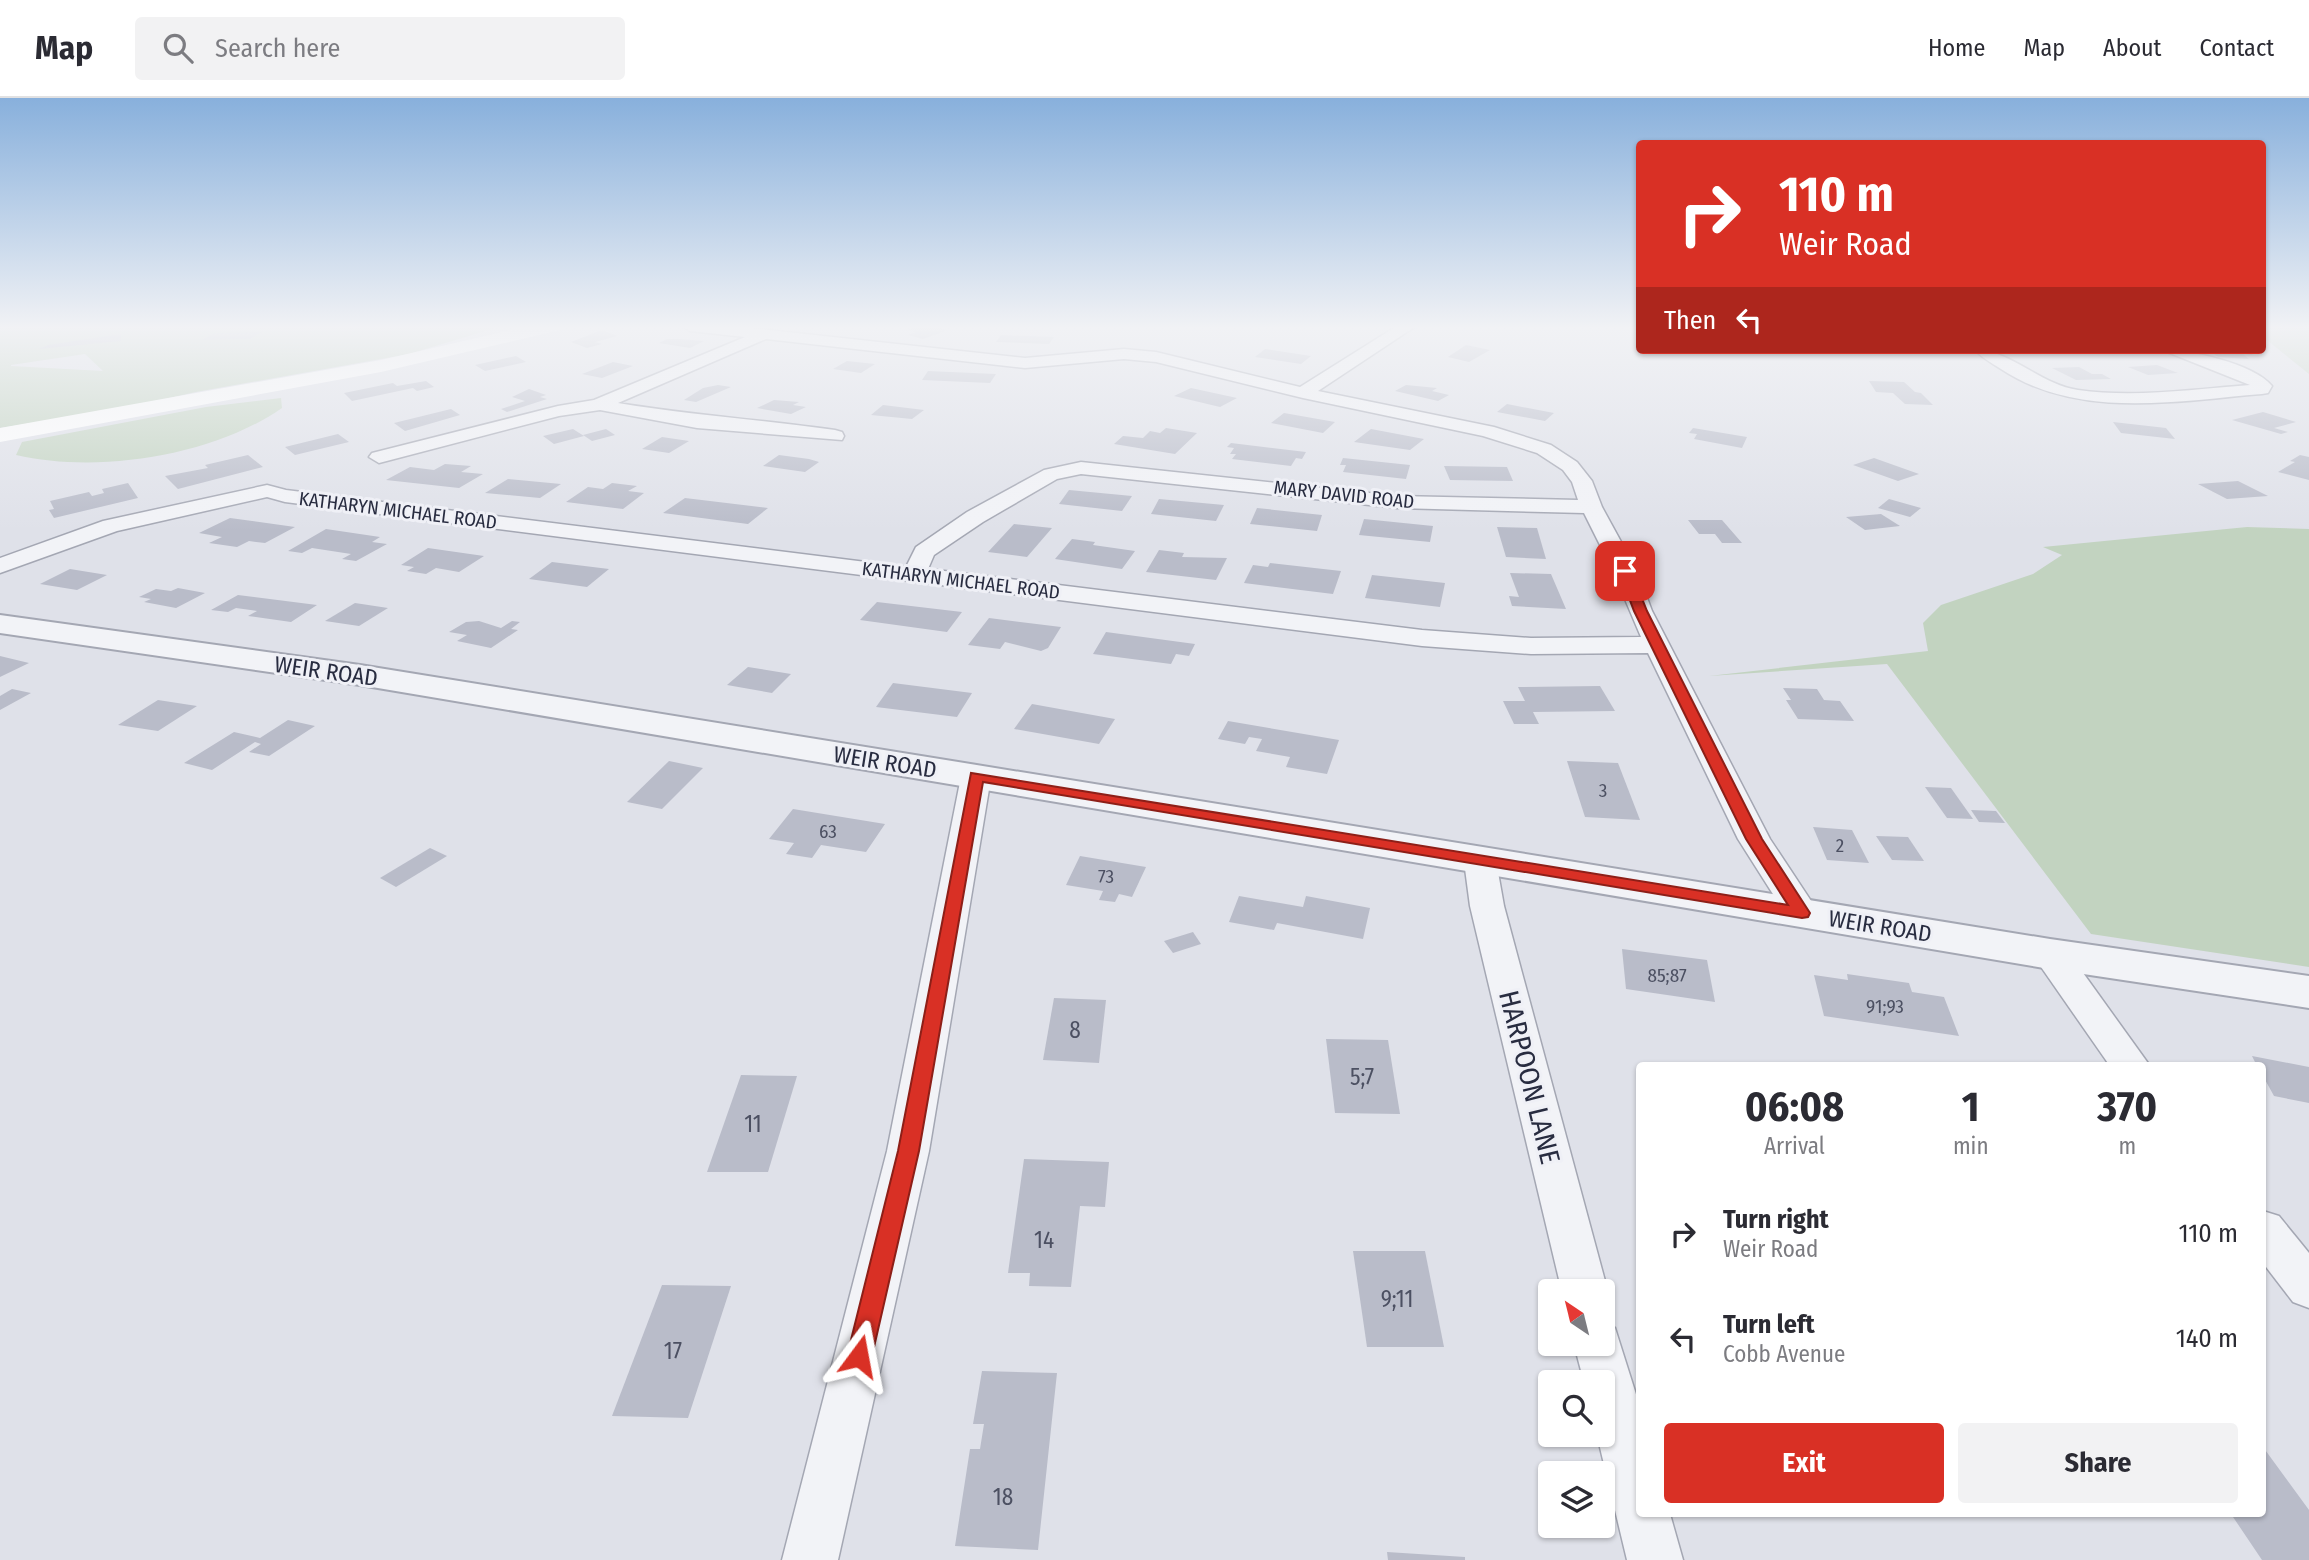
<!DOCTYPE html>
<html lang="en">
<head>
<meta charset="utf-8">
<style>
  :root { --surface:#fff; --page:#f2f2f3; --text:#2b2b33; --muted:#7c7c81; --line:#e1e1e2; --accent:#d93025 }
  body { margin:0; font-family:"Fira Sans Condensed",sans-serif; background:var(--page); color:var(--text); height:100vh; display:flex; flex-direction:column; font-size:26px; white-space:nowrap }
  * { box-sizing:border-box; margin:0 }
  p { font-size:23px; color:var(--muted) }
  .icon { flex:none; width:38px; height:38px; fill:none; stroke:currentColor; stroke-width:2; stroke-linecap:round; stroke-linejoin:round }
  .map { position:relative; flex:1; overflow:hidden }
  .sheet { position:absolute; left:1636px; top:964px; width:630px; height:455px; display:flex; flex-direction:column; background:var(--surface); border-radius:7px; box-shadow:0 2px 5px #0004 }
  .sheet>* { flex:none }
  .hud { position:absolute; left:1636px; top:42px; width:630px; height:214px; border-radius:7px; box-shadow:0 2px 5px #0004; background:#d93025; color:#fff; overflow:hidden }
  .needle { width:46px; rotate:325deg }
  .fabs { position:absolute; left:1538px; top:1181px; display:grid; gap:14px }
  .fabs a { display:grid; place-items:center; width:77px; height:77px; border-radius:7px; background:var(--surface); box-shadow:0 2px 5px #0004; font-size:35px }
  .pin { position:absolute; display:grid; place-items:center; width:60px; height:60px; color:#fff; margin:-30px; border-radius:14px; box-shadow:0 4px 10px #0006 }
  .me { position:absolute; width:77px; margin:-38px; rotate:13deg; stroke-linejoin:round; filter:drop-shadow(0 0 5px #0008) }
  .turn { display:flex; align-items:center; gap:24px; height:147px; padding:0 28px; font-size:32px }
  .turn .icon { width:91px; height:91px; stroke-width:2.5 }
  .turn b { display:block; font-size:49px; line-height:60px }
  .then { display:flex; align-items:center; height:66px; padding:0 28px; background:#0003; gap:14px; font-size:26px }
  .eta { display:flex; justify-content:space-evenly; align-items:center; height:119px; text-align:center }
  .eta b { font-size:42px; font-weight:700; line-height:49px }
  .cta { display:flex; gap:14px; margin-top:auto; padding:14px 28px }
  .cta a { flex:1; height:80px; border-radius:7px; background:var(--accent); color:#fff; font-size:28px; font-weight:700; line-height:80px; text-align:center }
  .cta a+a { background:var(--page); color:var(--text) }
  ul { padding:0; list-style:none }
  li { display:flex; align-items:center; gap:21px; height:105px; padding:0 28px }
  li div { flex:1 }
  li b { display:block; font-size:26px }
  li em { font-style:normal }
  header { display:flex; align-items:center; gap:42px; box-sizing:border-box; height:98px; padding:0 35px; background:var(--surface); border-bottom:2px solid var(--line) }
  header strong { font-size:33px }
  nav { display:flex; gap:38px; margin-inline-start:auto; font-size:24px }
  .search { width:490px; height:63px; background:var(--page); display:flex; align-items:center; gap:18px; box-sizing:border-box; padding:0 24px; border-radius:7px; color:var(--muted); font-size:26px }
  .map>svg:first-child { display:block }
  .green { fill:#c2d3c0; fill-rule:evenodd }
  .building { fill:#b9bcc9 }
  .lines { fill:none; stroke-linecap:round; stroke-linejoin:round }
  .minor-casing { stroke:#a4a7b3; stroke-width:3 }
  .tertiary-casing { stroke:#a4a7b3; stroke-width:4 }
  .minor { fill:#f2f3f7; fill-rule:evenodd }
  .tertiary { fill:#f2f3f7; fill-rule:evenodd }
  .secondary { fill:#fff; fill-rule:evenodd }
  .route { fill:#d93025; stroke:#8d1f18; stroke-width:2 }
  .labels { text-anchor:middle; stroke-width:6; stroke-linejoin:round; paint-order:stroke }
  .far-street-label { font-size:19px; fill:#282c40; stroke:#eff0f6 }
  .number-label { font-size:19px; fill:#4c5062 }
  .street-label { font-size:23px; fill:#282c40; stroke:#eff0f6 }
  .near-number-label { font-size:23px; fill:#4c5062 }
  .near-street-label { font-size:28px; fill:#282c40; stroke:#eff0f6 }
</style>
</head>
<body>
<header>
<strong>Map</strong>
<div class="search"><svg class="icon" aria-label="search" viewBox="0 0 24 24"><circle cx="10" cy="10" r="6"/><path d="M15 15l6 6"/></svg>Search here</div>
<nav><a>Home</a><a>Map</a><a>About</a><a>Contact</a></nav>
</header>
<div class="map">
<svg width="2309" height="1462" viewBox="0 0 2309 1462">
  <rect width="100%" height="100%" fill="#dfe1e9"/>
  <g class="green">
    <path d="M0,228h502l-93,28 -213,38 -81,18 -115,18zM85,256l18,17 -92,-5v-1z"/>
    <polygon points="2263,228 2309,228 2309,276 2263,239"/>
    <path d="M281,300l1,10c-69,48 -184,66 -266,47l6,-13 184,-35z"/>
    <polygon points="2247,429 2309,431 2309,869 2091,836 1887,566 1709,578 1928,553 1923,525 1941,507 2033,476 2062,457 2043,449"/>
  </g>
  <g class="building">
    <polygon points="920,228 930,228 948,232 923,241 908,237 916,234 908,232"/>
    <polygon points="602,232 617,238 595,244 602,246 587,250 571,244"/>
    <polygon points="262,234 250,241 202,242 215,235"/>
    <polygon points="121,236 121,243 39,251 48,247"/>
    <polygon points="1001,237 1054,239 1049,246 996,244"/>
    <polygon points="667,241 679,241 704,243 690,250 659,245"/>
    <polygon points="1466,247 1490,252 1469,264 1448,259"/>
    <polygon points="1265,251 1311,258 1301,266 1255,259"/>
    <polygon points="2209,252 2246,252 2253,257 2243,256 2249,261 2218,259"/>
    <polygon points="516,258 526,264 485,273 475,267"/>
    <polygon points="847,263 875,266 861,275 833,271"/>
    <polygon points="613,264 633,268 602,280 582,276"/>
    <polygon points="2157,267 2178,275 2148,277 2128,269"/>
    <polygon points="2079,269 2092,276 2102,276 2111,281 2076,282 2052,270"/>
    <polygon points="928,273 996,276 990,285 922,282"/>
    <polygon points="426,283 434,289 417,293 413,290 352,303 344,295 393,285 397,288"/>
    <polygon points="1869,283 1904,284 1915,294 1921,295 1933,307 1905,306 1893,295 1876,294"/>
    <polygon points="718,287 731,289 696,304 684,302 703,290"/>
    <polygon points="1406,287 1437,290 1432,293 1449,297 1438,303 1395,293"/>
    <polygon points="1191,290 1237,300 1220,309 1174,298"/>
    <polygon points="529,291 546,297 540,299 547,301 507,314 501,311 525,303 512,299"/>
    <polygon points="774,302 799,304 793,307 806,309 791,316 757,310"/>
    <polygon points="1507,306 1554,315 1545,323 1497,314"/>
    <polygon points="883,307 924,312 912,321 871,317"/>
    <polygon points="451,311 460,317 405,333 394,325"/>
    <polygon points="2263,314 2296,324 2274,330 2288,334 2281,336 2232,322"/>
    <polygon points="1284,315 1335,324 1323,335 1271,325"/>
    <polygon points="2113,324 2166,330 2175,341 2121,335"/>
    <polygon points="1166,330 1197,335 1175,356 1114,346 1123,338 1143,340 1150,333 1160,335"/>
    <polygon points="1693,330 1747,339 1742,350 1694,341 1697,336 1689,335"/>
    <polygon points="573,331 584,338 554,346 543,338"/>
    <polygon points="606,331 615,337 592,343 583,337"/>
    <polygon points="1371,331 1424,341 1410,352 1354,344"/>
    <polygon points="338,336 349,344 295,357 285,349"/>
    <polygon points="662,339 689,343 669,355 642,351"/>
    <polygon points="1231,345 1306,354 1302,361 1296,360 1291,368 1232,361 1236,356 1230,356 1234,350 1227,349"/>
    <polygon points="248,357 263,369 178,391 165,378 208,370 205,367"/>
    <polygon points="779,357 809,361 819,364 805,374 763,368"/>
    <polygon points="2300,357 2309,359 2309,382 2278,374 2295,364 2290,363"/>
    <polygon points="1343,360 1410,367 1406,381 1343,374 1346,367 1340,367"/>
    <polygon points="1874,360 1919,376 1898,383 1853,367"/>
    <polygon points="445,366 471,368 461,374 483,376 459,390 386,382 410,369 434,372"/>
    <polygon points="1444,368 1507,369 1513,383 1450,382"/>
    <polygon points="508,381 561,386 540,400 485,395"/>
    <polygon points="2238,383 2268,398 2227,401 2198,386"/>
    <polygon points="128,385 138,400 54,420 49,412 54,411 50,403 89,394 92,398 104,395 102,391"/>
    <polygon points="612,385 637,388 628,393 644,395 623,411 566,404 588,389 603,391"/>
    <polygon points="1069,392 1132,398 1122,413 1059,406"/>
    <polygon points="685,400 768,410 748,426 663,415"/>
    <polygon points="1159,401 1224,407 1216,423 1151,416"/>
    <polygon points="1889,401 1921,410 1910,419 1878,410"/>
    <polygon points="1257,410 1322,417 1317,433 1250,426"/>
    <polygon points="1881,416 1900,428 1865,432 1846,419"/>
    <polygon points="230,420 295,429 265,445 249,443 237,449 209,445 222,439 199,435"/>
    <polygon points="1364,421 1433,428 1430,444 1359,437"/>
    <polygon points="1688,422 1722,422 1742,445 1722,445 1715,436 1699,436"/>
    <polygon points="1014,426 1052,430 1027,459 988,454"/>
    <polygon points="1497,429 1537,430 1546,461 1506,459"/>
    <polygon points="326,431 380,439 372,444 387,446 356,463 342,461 351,456 312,450 302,455 288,453"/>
    <polygon points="1072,441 1095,444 1093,447 1135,453 1122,471 1055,461"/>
    <polygon points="428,450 484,458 459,474 436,470 426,476 407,473 414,469 401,467"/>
    <polygon points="1159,452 1184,455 1182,459 1227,460 1216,482 1146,474"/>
    <polygon points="552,464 609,471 587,489 529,481"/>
    <polygon points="1270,465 1341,473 1333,496 1244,485 1253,467 1268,469"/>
    <polygon points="70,471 107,477 77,492 40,486"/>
    <polygon points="1510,475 1551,476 1566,511 1512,508 1509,498 1519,499"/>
    <polygon points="1372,477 1445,485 1440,509 1365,500"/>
    <polygon points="178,490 205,495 176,510 144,504 151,501 139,499 156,491 171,493"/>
    <polygon points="238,497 317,507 291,524 248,518 257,513 236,510 228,514 211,512"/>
    <polygon points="877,504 962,514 947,534 860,522"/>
    <polygon points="355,505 388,510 359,528 325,523"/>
    <polygon points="989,520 1061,529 1048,550 1041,553 1005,544 1000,551 968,547"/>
    <polygon points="479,523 501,530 512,523 520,524 511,531 518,532 491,550 457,543 467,537 449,534 466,524"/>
    <polygon points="1106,534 1195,546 1189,558 1176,556 1171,566 1093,556"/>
    <polygon points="0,558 29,565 0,579"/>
    <polygon points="748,569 791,576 772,595 727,587"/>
    <polygon points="893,585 972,595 957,619 876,609"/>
    <polygon points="1600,588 1615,613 1533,614 1539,626 1514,626 1503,603 1525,603 1518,589"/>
    <polygon points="1783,590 1817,591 1824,602 1840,603 1854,623 1798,621 1786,602 1791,602"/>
    <polygon points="12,591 31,595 0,612 0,598"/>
    <polygon points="158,602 197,608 158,633 118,627"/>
    <polygon points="1032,606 1115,621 1099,646 1014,631"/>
    <polygon points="288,622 315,628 269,658 249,654 261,646 255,644 212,672 184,665 234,634 260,640"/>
    <polygon points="1228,623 1339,642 1327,676 1286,669 1290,659 1256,653 1262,641 1249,639 1245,646 1218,641"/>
    <polygon points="669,663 703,670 662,711 627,704"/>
    <polygon points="1567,663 1618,665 1640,722 1585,719"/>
    <polygon points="1925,689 1951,690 1973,721 1947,720"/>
    <polygon points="793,711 885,726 866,754 821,747 812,760 786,756 794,745 769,741"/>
    <polygon points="1971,712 1996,713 2005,725 1979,724"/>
    <polygon points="1813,729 1852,732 1869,765 1827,762"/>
    <polygon points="1876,738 1908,739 1924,763 1892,762"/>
    <polygon points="430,750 447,758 396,789 380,780"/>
    <polygon points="1080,758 1146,769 1132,799 1119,796 1115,804 1099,802 1103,793 1066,787"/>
    <polygon points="1239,798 1303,809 1306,798 1370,810 1363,841 1277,825 1274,832 1229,824"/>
    <polygon points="1193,834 1201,846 1173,855 1164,843"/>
    <polygon points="1622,851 1707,862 1715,904 1626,891"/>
    <polygon points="1847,876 1909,885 1912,894 1944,899 1959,938 1824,918 1814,877 1848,882"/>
    <polygon points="1054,900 1106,902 1099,965 1043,962"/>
    <polygon points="1326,941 1388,942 1400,1016 1335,1015"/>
    <polygon points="2252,958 2309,969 2309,1005 2274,998 2263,978 2263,968 2257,968"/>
    <polygon points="741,977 797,978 768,1074 707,1074"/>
    <polygon points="1024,1061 1109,1064 1105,1109 1080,1108 1071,1189 1029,1188 1030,1175 1008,1175"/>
    <polygon points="1353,1153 1425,1153 1444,1249 1367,1249"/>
    <polygon points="662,1187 731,1188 688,1320 612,1318"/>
    <polygon points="982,1273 1057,1275 1038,1452 955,1448 970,1351 980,1351 984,1326 973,1326"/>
    <polygon points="2263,1349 2309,1412 2309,1462 2262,1462 2231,1416 2263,1416"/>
    <polygon points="1387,1454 1465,1459 1465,1462 1388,1462"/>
  </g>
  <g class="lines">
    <g class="minor-casing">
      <g id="minor">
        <path d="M682,228h49l294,32 99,-9 32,3 144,35 97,-61h19l-98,65 176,36 57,18 26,17 15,19 10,26 35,64 15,40 118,228 49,74 -5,8 -12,3 -12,-3 -52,-82 -90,-186 -117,1 -109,-8 -1137,-144 -18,-5 -150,34 -117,42v-15l103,-37 164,-36 19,5 620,77 10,-20 51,-35 77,-42 37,-8 316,34 181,4 -6,-18 -9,-12 -26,-17 -54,-17 -180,-38 -147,-36 -32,-3 -99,9 -259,-29 -148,64c73,12 145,17 217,27l7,2 2,4 -2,4 -145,-12 -97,-18 -41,6 -180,47 -10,-6 3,-4 186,-47 36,-6 151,-63 -55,-6zM1081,376l316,34 187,5 29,58 28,66 -110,1 -109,-8 -494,-61 6,-14 49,-33 74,-43z"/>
        <path d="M1975,252c36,0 64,34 103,40 57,8 116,-1 172,-5l-88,-35c28,0 91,13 110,36l-4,7 -6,1c-87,7 -184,26 -261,-25 -9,-6 -19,-11 -26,-19z"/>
        <polygon points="976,670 987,673 991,679 929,1053 838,1462 782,1462 887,1053 961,679 965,673"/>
        <polygon points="1480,753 1492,756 1496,763 1504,808 1608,1194 1603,1205 1603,1194 1562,1194 1470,808 1464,763 1468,756"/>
        <polygon points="2050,844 2063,847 2150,968 2110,968 2032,856 2037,847"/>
        <polygon points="2263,1113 2279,1118 2309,1155 2309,1210 2293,1204 2263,1165"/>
        <polygon points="1603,1225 1615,1230 1640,1309 1640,1416 1670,1416 1683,1462 1627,1462 1597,1337 1603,1337 1603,1284 1584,1284 1574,1246 1603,1246"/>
      </g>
    </g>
    <g class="tertiary-casing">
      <polygon id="tertiary" points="0,517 360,567 2050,841 2309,878 2309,910 2050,871 360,587 0,535"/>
    </g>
    <use href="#minor" class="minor"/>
    <use href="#tertiary" class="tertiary"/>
    <polygon class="secondary" points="528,228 562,228 560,232 381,274 0,344 0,330 381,262"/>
  </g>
  <linearGradient id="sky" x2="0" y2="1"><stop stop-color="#88b0dc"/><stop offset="0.53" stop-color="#f1f2f5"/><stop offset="1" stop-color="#f1f2f5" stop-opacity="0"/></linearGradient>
  <rect width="2309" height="433" fill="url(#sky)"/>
  <polygon class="route" points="1625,470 1631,473 1647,513 1762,741 1810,815 1808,819 1802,820 983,684 919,1053 872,1258 868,1266 859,1269 851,1266 847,1258 898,1053 971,675 1788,807 1746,741 1634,513 1619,473"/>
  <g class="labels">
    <g class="far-street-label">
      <text transform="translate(1344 396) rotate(6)" y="7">MARY DAVID ROAD</text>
      <text transform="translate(398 412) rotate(7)" y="7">KATHARYN MICHAEL ROAD</text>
      <text transform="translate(961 482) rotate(7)" y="7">KATHARYN MICHAEL ROAD</text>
    </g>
    <g class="number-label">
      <text x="1603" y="699">3</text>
      <text x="828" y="740">63</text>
      <text x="1840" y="754">2</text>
      <text x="1106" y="785">73</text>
      <text x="1667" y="884">85;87</text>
      <text x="1885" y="915">91;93</text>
    </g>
    <g class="street-label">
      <text transform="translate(326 573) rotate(8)" y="8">WEIR ROAD</text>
      <text transform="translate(885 664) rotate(9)" y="8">WEIR ROAD</text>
      <text transform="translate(1880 828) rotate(9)" y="8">WEIR ROAD</text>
    </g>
    <g class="near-number-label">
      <text x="1075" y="940">8</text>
      <text x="1362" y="987">5;7</text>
      <text x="753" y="1034">11</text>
      <text x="1044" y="1150">14</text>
      <text x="1397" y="1209">9;11</text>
      <text x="673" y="1261">17</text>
      <text x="1003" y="1407">18</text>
    </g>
    <g class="near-street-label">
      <text transform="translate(1530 979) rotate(76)" y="10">HARPOON LANE</text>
    </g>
  </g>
</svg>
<div class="fabs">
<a><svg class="needle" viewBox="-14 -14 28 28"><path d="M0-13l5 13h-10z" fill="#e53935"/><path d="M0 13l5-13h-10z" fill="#7c7c81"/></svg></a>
<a><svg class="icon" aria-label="search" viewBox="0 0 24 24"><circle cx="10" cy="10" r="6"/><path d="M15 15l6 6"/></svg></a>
<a><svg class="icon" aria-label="layers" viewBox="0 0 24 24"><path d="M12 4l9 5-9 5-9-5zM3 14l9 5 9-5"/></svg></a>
</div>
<div class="pin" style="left:1625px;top:473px;background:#d93025"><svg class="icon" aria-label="arrive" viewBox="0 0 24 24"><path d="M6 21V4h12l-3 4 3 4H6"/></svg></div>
<svg class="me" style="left:859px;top:1258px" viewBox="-20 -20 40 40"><path d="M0-17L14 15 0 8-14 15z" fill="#d93025" stroke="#fff" stroke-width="4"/></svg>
<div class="hud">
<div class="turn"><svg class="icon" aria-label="right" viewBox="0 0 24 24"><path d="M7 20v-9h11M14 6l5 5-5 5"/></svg><div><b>110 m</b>Weir Road</div></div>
<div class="then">Then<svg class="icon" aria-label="left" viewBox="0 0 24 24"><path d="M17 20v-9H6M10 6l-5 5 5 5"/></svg></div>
</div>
<section class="sheet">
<div class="eta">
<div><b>06:08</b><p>Arrival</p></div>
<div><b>1</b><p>min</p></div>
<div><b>370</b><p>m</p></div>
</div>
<ul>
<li><svg class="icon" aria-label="right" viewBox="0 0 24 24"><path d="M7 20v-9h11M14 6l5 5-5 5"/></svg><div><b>Turn right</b><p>Weir Road</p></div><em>110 m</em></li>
<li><svg class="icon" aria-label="left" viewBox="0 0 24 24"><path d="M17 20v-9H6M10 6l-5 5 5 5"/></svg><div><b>Turn left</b><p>Cobb Avenue</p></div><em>140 m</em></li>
</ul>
<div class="cta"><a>Exit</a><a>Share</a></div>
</section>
</div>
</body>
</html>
